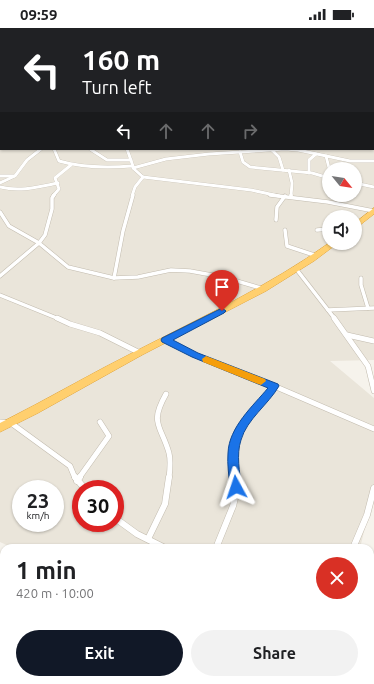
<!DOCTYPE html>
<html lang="en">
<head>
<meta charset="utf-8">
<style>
  :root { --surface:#fff; --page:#f2f2f2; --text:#202124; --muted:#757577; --accent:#111827 }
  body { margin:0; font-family:Ubuntu,sans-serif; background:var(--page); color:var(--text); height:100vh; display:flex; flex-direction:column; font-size:15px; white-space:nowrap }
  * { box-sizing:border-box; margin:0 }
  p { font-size:13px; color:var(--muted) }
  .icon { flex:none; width:22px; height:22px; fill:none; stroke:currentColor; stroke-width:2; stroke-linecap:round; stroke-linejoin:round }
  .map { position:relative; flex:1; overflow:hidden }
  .panel { position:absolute; left:0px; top:516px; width:374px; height:140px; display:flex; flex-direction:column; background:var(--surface); border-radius:12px 12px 0 0; box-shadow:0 1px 3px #0004 }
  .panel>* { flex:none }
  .banner { position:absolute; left:0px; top:0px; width:374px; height:122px; box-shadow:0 1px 3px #0004; background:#202124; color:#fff; overflow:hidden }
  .needle { width:26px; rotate:120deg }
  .fabs { position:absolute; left:322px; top:134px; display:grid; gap:8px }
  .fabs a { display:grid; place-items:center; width:40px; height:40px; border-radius:50%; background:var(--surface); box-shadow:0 1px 3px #0004; font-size:20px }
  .speed { position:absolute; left:12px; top:452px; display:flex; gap:8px; font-size:20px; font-weight:700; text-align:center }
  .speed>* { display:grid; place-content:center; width:52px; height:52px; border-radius:50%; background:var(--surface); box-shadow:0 1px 3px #0004; line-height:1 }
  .speed small { font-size:10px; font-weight:400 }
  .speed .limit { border:6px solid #d22; background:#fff; color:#111 }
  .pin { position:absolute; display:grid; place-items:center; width:34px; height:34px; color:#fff; margin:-41px -17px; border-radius:50% 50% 50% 0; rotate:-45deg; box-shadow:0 0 4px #0007 }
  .pin .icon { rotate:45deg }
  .me { position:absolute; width:44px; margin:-22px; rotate:355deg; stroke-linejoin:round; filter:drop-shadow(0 0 3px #0008) }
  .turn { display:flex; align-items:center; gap:14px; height:84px; padding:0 16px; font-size:18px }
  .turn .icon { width:52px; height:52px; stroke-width:2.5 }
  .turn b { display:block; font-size:28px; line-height:34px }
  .lanes { display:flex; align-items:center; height:38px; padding:0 16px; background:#0003; justify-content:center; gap:20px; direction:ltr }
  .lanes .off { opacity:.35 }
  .round { display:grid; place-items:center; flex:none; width:42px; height:42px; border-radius:21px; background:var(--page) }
  .head { display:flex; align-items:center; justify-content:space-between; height:68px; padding:0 16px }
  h1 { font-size:24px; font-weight:700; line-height:30px }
  .primary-button { display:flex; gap:8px; margin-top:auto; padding:8px 16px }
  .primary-button a { flex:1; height:46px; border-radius:24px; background:var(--accent); color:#fff; font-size:16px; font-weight:700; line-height:46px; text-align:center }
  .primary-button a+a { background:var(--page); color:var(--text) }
  .status { display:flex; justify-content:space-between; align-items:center; height:28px; padding:0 20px; background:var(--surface); direction:ltr }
  .status svg { height:11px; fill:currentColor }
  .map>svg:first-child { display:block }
  .residential { fill:#eae5da; fill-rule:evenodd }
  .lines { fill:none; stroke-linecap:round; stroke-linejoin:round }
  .stream { stroke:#a9d4f2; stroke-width:2 }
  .street-far4-casing { stroke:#c2bbae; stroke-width:2.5 }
  .street-far3-casing { stroke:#c2bbae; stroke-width:3.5 }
  .street-far2-casing { stroke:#c2bbae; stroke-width:4.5 }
  .street-far1-casing { stroke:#c2bbae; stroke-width:6 }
  .street-casing { stroke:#c2bbae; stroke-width:7 }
  .secondary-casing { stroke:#d6c79b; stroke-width:1 }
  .highway-casing { stroke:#e0a43c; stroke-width:1 }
  .street-far4 { stroke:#fff; stroke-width:2 }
  .street-far3 { stroke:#fff; stroke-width:3 }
  .street-far2 { stroke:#fff; stroke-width:3.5 }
  .street-far1 { stroke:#fff; stroke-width:5 }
  .street { stroke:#fff; stroke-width:6 }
  .secondary { fill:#fff3cd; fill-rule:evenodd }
  .highway { fill:#ffcf6e; fill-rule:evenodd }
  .route { fill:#1a73e8; stroke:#114b97 }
  .slow { fill:#f59e0b }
</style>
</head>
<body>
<div class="status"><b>09:59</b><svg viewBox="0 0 49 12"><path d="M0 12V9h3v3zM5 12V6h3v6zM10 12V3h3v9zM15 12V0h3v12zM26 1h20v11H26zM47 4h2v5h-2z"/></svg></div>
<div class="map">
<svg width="374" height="656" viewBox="0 0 374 656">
  <rect width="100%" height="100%" fill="#f6f3ec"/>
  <path class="residential" d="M7,0h367v332l-44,1 44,37v93l-14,57h-347l-13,-6v-511l1,118h372v-120h-369zM329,141h26v26h-26zM329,189h26v26h-26zM21,461h34v34h-34zM81,461h34v34h-34z"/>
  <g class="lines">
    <g class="stream">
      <polyline points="370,600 374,597"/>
      <polyline points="305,652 314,654"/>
      <polyline points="95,656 100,652"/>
      <polyline points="125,656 127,652"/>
    </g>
    <g class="street-far4-casing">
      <g id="street-far4">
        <polyline points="34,0 36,1"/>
        <polyline points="92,0 98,1"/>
        <polyline points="183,0 190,1"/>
        <polyline points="344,0 350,1"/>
        <polyline points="23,1 27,0"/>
        <polyline points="56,1 59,0"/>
        <polyline points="84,1 87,0"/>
        <polyline points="110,1 112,0"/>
        <polyline points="167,1 169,0"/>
        <polyline points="226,1 228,0"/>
        <polyline points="236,1 238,0"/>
        <polyline points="267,1 269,0"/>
        <polyline points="322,1 324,0"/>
      </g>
    </g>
    <g class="street-far3-casing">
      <g id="street-far3">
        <path d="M54,121l5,12c24,7 48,7 73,5"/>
        <polyline points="90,121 107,132 131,132"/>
        <polyline points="127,121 134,141 143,149 251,162 279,168"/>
        <polyline points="272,122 279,129 283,142"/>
        <polyline points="240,124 243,134 250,139 312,145 329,150"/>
        <polyline points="326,128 329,140"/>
        <polyline points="133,140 166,131 209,126 285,121 298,122 350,133 374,133"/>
        <polyline points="289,142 292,155 291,168"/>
        <polyline points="309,145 309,132 316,126"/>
        <polyline points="0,148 14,148"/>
        <polyline points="0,155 15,148 27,132 41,121"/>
        <polyline points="355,155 374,159"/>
        <path d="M0,159c20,5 38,0 58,-4"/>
        <polyline points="53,168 59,161 55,150 71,137"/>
        <polyline points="132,168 135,159 143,149"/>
      </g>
    </g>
    <g class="street-far2-casing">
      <g id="street-far2">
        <polyline points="270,167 328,174 374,183"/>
        <polyline points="291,169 291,167"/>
        <polyline points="0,184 9,198 39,215 68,239 114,250 138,249 171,242 190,243 223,249 264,261"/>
        <polyline points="276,192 277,179 285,168"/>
        <polyline points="285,202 287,218 317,228"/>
        <polyline points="317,202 329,201"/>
        <polyline points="297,242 335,291"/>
        <polyline points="0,248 39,215 45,207 52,181 52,170 54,167"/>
        <polyline points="114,250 123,203 133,167"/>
        <polyline points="361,250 361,257 368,280"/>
        <polyline points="0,267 59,291"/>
        <polyline points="328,282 374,280"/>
      </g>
    </g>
    <g class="street-far1-casing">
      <g id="street-far1">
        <polyline points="57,290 70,296 100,305 140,325"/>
        <polyline points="334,290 368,338 374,363"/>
        <polyline points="347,307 374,313"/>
        <polyline points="165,312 195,327 274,358 374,401"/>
        <path d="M166,366c-17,30 -5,31 3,59 2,8 1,17 0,25"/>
        <polyline points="0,394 11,395 70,438 75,450"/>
        <polyline points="79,450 109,408 100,394"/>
        <path d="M235,450c-1,-11 -5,-26 -1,-37 8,-20 27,-38 40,-55"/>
      </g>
    </g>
    <g class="street-casing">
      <g id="street">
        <polyline points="75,449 85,461"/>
        <polyline points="77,453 80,449"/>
        <polyline points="115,490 137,506 165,520"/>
        <polyline points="148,511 165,476 169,449"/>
        <polyline points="216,520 233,478 236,466 235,449"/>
        <polyline points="353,520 367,487 374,460"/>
        <polyline points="0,619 4,620"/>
      </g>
    </g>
    <g class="secondary-casing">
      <rect id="secondary" x="373" y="29" width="1" height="2"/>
    </g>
    <g class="highway-casing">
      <g id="highway">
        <polygon points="374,180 374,186 355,201 355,195"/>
        <path d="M329,215h9l-24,18 -48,30 -124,64 -104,58 -38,19v-9c46,-23 90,-49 136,-72 66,-34 133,-65 193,-108z"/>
      </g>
    </g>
    <use href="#street-far4" class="street-far4"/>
    <use href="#street-far3" class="street-far3"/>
    <use href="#street-far2" class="street-far2"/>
    <use href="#street-far1" class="street-far1"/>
    <use href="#street" class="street"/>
    <use href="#secondary" class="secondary"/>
    <use href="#highway" class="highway"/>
  </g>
  <path class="route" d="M222,280l4,3 -2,2 -51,27 25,13 80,31 1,2c-11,19 -32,33 -38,54 -5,15 -1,32 0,47l-1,4 -4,1 -4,-1 -2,-4c-1,-11 -3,-23 -2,-34 1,-26 25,-47 40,-65l-76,-31 -30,-15 -1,-2 1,-2z"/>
  <polygon class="slow" points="206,328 265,351 266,353 261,357 258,356 203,334 202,331"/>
</svg>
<div class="fabs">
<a><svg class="needle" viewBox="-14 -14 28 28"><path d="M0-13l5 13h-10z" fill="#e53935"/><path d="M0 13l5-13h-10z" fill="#757577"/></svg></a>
<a><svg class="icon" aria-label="sound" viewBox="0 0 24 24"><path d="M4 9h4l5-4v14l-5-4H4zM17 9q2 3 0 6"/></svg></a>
</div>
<div class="speed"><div>23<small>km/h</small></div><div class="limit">30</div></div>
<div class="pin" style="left:222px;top:283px;background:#d93025"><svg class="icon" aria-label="arrive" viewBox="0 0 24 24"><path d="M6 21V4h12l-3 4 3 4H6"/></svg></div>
<svg class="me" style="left:236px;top:459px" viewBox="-20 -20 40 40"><path d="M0-17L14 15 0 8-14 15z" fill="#1a73e8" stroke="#fff" stroke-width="4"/></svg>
<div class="banner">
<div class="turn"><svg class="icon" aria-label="left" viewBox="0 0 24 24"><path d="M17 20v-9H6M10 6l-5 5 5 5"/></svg><div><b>160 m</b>Turn left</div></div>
<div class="lanes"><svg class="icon" aria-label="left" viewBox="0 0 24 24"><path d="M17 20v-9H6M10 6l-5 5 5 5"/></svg><svg class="icon off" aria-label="ahead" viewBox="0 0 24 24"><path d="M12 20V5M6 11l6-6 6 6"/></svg><svg class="icon off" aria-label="ahead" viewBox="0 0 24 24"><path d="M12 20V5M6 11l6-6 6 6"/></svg><svg class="icon off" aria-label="right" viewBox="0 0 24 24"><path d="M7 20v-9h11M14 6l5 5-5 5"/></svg></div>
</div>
<section class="panel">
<div class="head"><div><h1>1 min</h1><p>420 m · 10:00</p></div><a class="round" style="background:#d93025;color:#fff"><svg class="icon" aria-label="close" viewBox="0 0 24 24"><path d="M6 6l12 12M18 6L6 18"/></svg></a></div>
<div class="primary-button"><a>Exit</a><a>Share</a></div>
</section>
</div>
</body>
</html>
